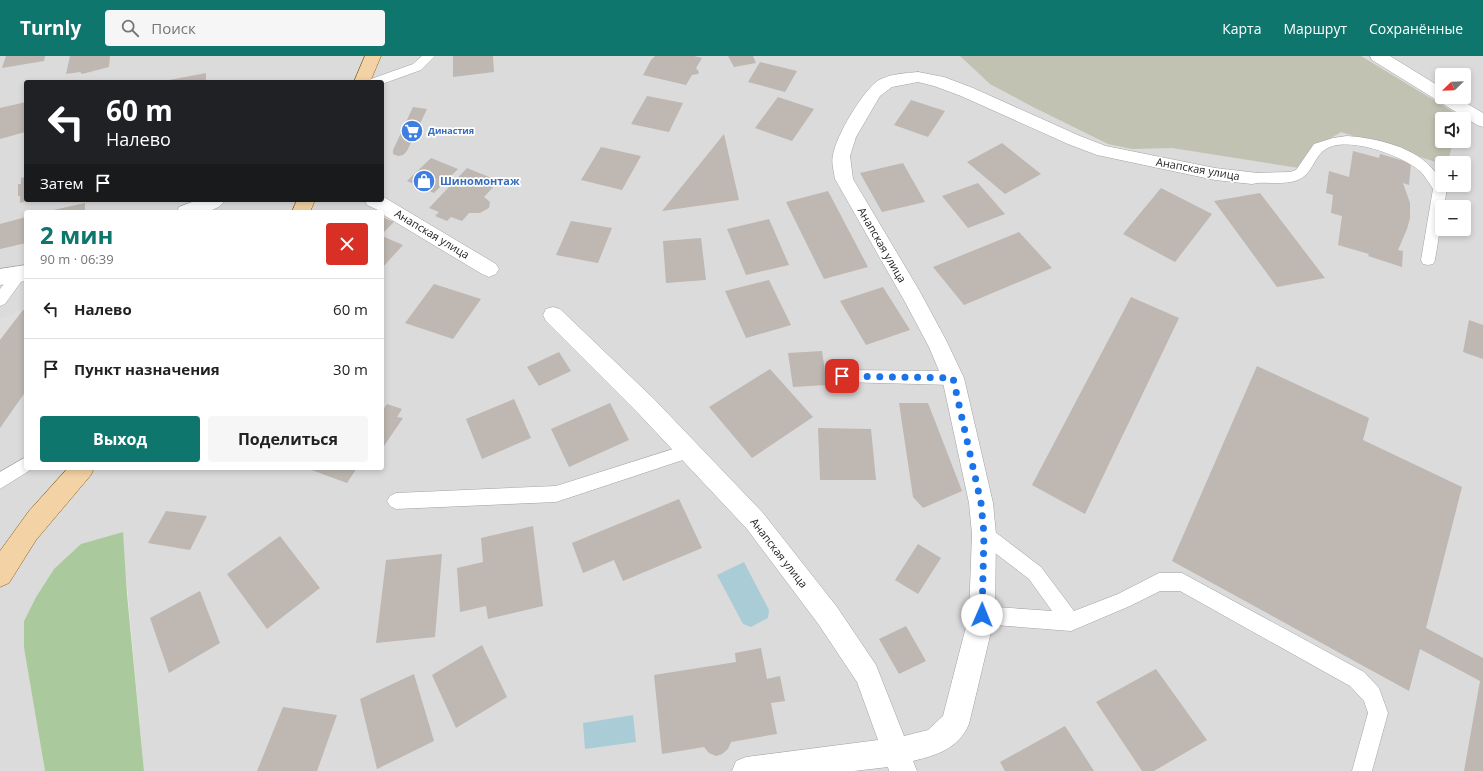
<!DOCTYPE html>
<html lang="ru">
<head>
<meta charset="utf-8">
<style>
  :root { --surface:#fff; --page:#f6f6f6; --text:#222; --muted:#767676; --line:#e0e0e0; --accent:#0f766e }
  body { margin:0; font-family:"Open Sans",sans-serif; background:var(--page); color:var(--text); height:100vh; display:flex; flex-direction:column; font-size:15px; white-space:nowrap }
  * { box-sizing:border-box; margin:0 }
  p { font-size:13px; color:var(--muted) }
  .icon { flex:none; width:22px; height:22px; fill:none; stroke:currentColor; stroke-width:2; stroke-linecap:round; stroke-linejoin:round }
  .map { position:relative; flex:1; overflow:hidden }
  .details { position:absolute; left:24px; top:154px; width:360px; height:260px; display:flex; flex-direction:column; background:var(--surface); border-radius:4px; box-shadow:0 2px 6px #0003 }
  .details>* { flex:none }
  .hud { position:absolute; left:24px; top:24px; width:360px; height:122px; border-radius:4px; box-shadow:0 2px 6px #0003; background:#202124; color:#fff; overflow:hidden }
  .needle { width:26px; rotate:247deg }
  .buttons { position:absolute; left:1435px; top:12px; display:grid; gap:8px }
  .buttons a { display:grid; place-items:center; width:36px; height:36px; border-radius:4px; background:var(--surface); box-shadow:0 2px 6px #0003; font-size:20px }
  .pin { position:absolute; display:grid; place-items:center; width:34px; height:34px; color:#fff; margin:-17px; border-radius:8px; box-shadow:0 2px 6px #0006 }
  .me { position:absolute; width:44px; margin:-22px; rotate:1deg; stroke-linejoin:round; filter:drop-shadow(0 0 3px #0008) }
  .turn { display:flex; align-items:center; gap:14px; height:84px; padding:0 16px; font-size:18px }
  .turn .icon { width:52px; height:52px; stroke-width:2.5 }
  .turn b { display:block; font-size:28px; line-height:34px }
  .then { display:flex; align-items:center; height:38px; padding:0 16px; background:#0003; gap:8px; font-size:15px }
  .round { display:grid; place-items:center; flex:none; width:42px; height:42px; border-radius:4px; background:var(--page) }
  .head { display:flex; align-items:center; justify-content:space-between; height:68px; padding:0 16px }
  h1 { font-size:24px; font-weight:700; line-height:30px; color:var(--accent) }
  .action { display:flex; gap:8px; margin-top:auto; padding:8px 16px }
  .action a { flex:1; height:46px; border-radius:4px; background:var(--accent); color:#fff; font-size:16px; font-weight:700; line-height:46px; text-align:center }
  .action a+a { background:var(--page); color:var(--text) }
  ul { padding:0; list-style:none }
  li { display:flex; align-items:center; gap:12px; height:60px; padding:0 16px; border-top:1px solid var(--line) }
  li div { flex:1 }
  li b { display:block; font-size:15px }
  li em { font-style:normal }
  header { display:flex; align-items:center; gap:24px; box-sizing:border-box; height:56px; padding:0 20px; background:var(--accent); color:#fff }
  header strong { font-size:19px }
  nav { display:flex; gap:22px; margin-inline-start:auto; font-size:14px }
  .search { width:280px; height:36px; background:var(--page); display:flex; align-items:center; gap:10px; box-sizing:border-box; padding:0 14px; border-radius:4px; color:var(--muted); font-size:15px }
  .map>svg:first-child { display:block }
  .residential { fill:#dcdbdb; fill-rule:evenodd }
  .construction { fill:#c1c2b1 }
  .forest { fill:#aac99d }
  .parking { fill:#dedede }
  .water { fill:#a9ccd7 }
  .building { fill:#beb7b2 }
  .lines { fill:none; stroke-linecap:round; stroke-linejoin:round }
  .lane-casing { stroke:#a2a2a2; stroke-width:1 }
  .street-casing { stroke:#a2a2a2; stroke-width:1 }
  .primary-casing { stroke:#89620e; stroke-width:1 }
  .lane { fill:#fff; fill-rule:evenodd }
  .street { fill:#fff; fill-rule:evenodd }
  .primary { fill:#f3d2a5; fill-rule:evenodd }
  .route { stroke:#1a73e8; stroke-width:7; stroke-dasharray:0 12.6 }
  .labels { text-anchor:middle; stroke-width:3.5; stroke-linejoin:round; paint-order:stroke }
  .far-shop-label { font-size:9px; font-weight:bold; fill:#366cbe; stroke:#fff; text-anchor:start }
  .street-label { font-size:11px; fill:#1e1e1e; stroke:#fff }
  .shop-label { font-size:11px; font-weight:bold; fill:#366cbe; stroke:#fff; text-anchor:start }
</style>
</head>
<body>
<header>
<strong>Turnly</strong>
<div class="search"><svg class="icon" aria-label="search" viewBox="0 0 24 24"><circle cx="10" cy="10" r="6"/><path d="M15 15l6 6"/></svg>Поиск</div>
<nav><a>Карта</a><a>Маршрут</a><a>Сохранённые</a></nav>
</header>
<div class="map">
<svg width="1483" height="715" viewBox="0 0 1483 715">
  <rect width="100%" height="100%" fill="#eeebe5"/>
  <path class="residential" d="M0,0h1483v715h-1339l-22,-239 -68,37 -18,28 -12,24v27l21,123h-45zM1442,19h22v22h-22zM26,26h356v118h-356zM1442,63h22v22h-22zM1442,107h22v22h-22zM1442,151h22v22h-22zM26,156h356v256h-356z"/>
  <polygon class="construction" points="960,0 1361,0 1460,60 1459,63 1442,63 1442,85 1453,85 1448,107 1442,107 1442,108 1341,76 1313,93 1299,112 1172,92 1132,93 1108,88 1033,51 990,28"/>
  <polygon class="forest" points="123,476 127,538 144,715 45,715 24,592 24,565 36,541 54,513 81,488"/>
  <polygon class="parking" points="23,254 0,284 0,263"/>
  <g class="water">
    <polygon points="744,506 769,554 768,562 751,571 743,568 717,519"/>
    <polygon points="633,659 636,686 585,693 583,667"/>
  </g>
  <g class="building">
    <polygon points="6,0 45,0 44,5 2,12"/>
    <polygon points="70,0 110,0 109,11 82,18 80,16 66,18"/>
    <polygon points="453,0 493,0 494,16 453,21"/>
    <polygon points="655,0 694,0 702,2 696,12 699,16 698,18 692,19 686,29 643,19 651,4"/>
    <polygon points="728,0 753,0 756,7 734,11"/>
    <polygon points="760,6 797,15 785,36 748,26"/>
    <polygon points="206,17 206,26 164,26 164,25"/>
    <polygon points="647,40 683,47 669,76 631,68"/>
    <polygon points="778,41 814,53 792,85 755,72"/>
    <polygon points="911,44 945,55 928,81 894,69"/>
    <polygon points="26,46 25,76 0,83 0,52"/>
    <polygon points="413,51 427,53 407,95 403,99 398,100 393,98 393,94"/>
    <polygon points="724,78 739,144 662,155"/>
    <polygon points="1002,87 1041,118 1005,138 967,106"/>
    <polygon points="601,91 641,100 622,134 581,124"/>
    <polygon points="1353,95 1379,102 1380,98 1411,107 1409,129 1403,127 1410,147 1410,162 1407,173 1398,194 1403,195 1402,211 1368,200 1369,198 1338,189 1342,160 1331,157 1333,139 1326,137 1329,115 1349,121"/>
    <polygon points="431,102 458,113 434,137 407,125"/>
    <polygon points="903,107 925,146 882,156 860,117"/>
    <polygon points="467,112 499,125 484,141 490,146 489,152 480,157 469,157 462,165 451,161 447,165 435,160 439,156 429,152"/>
    <polygon points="26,121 26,145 20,147 20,140 18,140 18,128 21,128 21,122"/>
    <polygon points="978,127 1005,158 968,172 942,140"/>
    <polygon points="1161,132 1212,158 1175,206 1123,178"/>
    <polygon points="828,135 868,211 824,223 786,146"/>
    <polygon points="1260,137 1325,222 1277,231 1214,145"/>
    <polygon points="85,147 85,156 49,156 49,155"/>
    <polygon points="26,161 26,187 0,193 0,168"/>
    <polygon points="382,161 394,166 382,178"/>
    <polygon points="769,163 789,209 746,219 727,173"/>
    <polygon points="571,165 612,172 598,207 556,199"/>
    <polygon points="1019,176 1052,212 964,249 933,211"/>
    <polygon points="382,180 403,189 382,212"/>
    <polygon points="701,182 706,224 666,227 663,185"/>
    <polygon points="769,224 791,269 746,282 725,235"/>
    <polygon points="434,228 481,243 453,283 405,267"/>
    <polygon points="883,231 910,274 866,289 840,245"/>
    <polygon points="1131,241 1179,262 1085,458 1032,429"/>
    <polygon points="23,254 26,255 26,335 0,372 0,284"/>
    <polygon points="1469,264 1483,269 1483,303 1463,296"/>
    <polygon points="822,295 827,329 793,331 788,297"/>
    <polygon points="559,296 571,315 539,330 527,311"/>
    <polygon points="1257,310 1369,362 1363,384 1462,431 1426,572 1483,602 1483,715 1464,715 1480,625 1420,593 1409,635 1172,505"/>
    <polygon points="770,313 813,361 752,402 709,351"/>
    <polygon points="514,343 531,382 482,403 466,363"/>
    <polygon points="610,347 629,384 569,411 551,373"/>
    <polygon points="899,347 928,347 962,435 923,452 913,441"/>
    <polygon points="387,348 402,353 397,361 403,362 384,390 382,390 382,355"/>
    <polygon points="818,372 871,373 876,424 820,424"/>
    <polygon points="306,412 357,412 347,427"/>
    <polygon points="679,443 702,492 623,525 614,504 583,517 572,487"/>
    <polygon points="166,455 207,460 190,494 148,487"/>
    <polygon points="533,470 543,550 488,563 486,550 460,556 457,512 483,506 481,482"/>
    <polygon points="280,480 320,532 267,573 227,518"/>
    <polygon points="918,488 941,502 918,538 895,524"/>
    <polygon points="442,498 435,581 376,587 386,504"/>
    <polygon points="200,535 220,587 169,617 150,562"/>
    <polygon points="906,570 926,605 899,618 879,583"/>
    <polygon points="482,589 507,641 456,672 432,619"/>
    <polygon points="761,592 767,623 780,620 785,645 771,647 777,678 731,686 728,693 722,698 716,700 709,697 704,691 662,698 654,619 736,606 735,597"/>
    <polygon points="1156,613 1207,684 1154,715 1142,715 1096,646"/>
    <polygon points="414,618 434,685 377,713 360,643"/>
    <polygon points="283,651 337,659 317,715 257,715"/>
    <polygon points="1065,670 1094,715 1005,715 1000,706"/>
  </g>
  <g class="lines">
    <g class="lane-casing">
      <g id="lane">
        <polygon points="422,0 435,0 421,14 382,28 382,26 369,26 371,23 413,8"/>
        <path d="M1347,80c29,2 70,11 88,36 3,4 7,7 7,13h3l2,3 -3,19h-2v10l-7,43 -2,4 -5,1 -5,-1 -2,-4 12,-71c-4,-6 -8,-13 -13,-18 -17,-15 -76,-38 -97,-20 -10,9 -11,23 -25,29 -13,5 -32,2 -46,3l-5,-2 -2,-3 2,-3 5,-2 38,-1 6,-2 18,-26 19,-6z"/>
        <polygon points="19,213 24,215 26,219 5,248 0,250 0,233 14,215"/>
        <polygon points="842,314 953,315 959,317 961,322 959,327 953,329 842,326 836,325 834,320 836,315"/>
        <polygon points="689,388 695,390 697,395 695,400 556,446 396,453 390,450 387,445 390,440 396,437 556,430"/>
        <polygon points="26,401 26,412 32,412 32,413 0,433 0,416"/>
        <polygon points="984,470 990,472 1041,511 1074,555 1118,538 1159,517 1182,517 1364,616 1379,632 1388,657 1372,715 1352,715 1368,657 1364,645 1350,630 1180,535 1160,535 1130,550 1071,575 982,568 976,565 973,559 976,553 982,550 1052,555 1029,523 978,484 975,478 978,472"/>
      </g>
    </g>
    <g class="street-casing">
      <g id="street">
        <polygon points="1370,0 1390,0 1442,32 1442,41 1456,41 1483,57 1483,71 1477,69 1372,4"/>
        <path d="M918,16l26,5 29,11 107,48 26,10 109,22 43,5 3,5 -3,5 -6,1 -37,-4 -118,-25 -29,-11 -107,-48 -27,-10 -16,-4 -26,5 -12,9 -24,41 -6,19 3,23 66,111 27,50 18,38 29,125 3,31 -1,81 -26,109c-11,25 -32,31 -56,37l4,10h-28l-1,-4 -34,4h-122l4,-10 10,-4 132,-17 -21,-58 -38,-57 -72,-96 -109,-116 -92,-92 -3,-6 3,-6 7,-2 7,2 94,90 109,114 74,94 39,58 28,71 24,-6 15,-14 26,-101 3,-81 -3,-31 -27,-125 -13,-31 -24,-45 -70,-123c-1,-7 -4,-17 -2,-24 3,-19 30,-65 46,-75 11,-6 27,-7 39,-8z"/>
        <polygon points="382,140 496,208 499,213 496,218 489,221 482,218 382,158 382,156 367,149 365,144 382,144"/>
        <path d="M197,144h28c-8,15 -33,12 -48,12l2,-5z"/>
        <polygon points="26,209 26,225 0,229 0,213"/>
      </g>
    </g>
    <g class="primary-casing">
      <g id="primary">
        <polygon points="365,0 381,0 370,26 354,26"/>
        <polygon points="297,144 315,144 310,156 292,156"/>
        <polygon points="68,412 94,412 91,419 36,484 9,527 0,531 0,495 29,455"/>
      </g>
    </g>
    <use href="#lane" class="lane"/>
    <use href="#street" class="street"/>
    <use href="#primary" class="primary"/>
  </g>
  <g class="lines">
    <polyline class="route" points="842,320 953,322 981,447 984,478 982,559"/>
  </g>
  <defs>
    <g id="supermarket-disc" transform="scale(1.15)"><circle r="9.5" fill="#3f7fe0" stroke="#fff"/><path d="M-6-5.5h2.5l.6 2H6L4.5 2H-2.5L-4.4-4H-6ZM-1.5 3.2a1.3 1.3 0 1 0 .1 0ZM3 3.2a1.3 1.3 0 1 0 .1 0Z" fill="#fff"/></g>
    <g id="shop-disc" transform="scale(1.15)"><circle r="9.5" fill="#3f7fe0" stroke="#fff"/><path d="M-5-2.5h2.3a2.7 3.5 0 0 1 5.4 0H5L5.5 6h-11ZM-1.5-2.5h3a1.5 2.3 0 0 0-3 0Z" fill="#fff"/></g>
  </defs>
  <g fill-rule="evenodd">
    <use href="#supermarket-disc" x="412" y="75"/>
    <use href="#shop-disc" x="424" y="125"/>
  </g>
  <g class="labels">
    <g class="far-shop-label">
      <text x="428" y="78">Династия</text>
    </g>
    <g class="street-label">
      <text transform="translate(1198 113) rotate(10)" y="4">Анапская улица</text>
      <text transform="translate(432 178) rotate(31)" y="4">Анапская улица</text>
      <text transform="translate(882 189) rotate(60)" y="4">Анапская улица</text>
      <text transform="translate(779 497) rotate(52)" y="4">Анапская улица</text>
    </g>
    <g class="shop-label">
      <text x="440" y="129">Шиномонтаж</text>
    </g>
  </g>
</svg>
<div class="buttons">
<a><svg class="needle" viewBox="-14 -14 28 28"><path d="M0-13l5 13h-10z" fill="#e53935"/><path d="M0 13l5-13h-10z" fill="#767676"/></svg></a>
<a><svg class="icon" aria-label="sound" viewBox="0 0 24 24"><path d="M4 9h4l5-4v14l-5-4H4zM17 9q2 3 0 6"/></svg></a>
<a>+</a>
<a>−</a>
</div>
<div class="pin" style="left:842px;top:320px;background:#d93025"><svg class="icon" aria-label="arrive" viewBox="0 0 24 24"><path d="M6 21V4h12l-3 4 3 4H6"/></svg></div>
<svg class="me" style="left:982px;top:559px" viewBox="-20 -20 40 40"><circle r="19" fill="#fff"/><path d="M0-13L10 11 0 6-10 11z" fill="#1a73e8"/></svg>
<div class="hud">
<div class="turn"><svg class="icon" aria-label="left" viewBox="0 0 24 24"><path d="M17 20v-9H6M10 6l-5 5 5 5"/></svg><div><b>60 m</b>Налево</div></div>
<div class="then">Затем<svg class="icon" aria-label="arrive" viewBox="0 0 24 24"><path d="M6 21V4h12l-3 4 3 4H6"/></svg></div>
</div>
<section class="details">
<div class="head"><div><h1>2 мин</h1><p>90 m · 06:39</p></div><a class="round" style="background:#d93025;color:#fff"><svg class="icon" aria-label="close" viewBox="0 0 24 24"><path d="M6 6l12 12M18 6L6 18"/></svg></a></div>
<ul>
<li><svg class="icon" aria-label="left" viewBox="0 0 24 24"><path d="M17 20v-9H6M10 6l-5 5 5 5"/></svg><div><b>Налево</b></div><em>60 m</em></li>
<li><svg class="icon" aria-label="arrive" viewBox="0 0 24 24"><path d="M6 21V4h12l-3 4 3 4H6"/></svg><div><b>Пункт назначения</b></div><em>30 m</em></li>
</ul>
<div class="action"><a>Выход</a><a>Поделиться</a></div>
</section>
</div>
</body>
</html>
